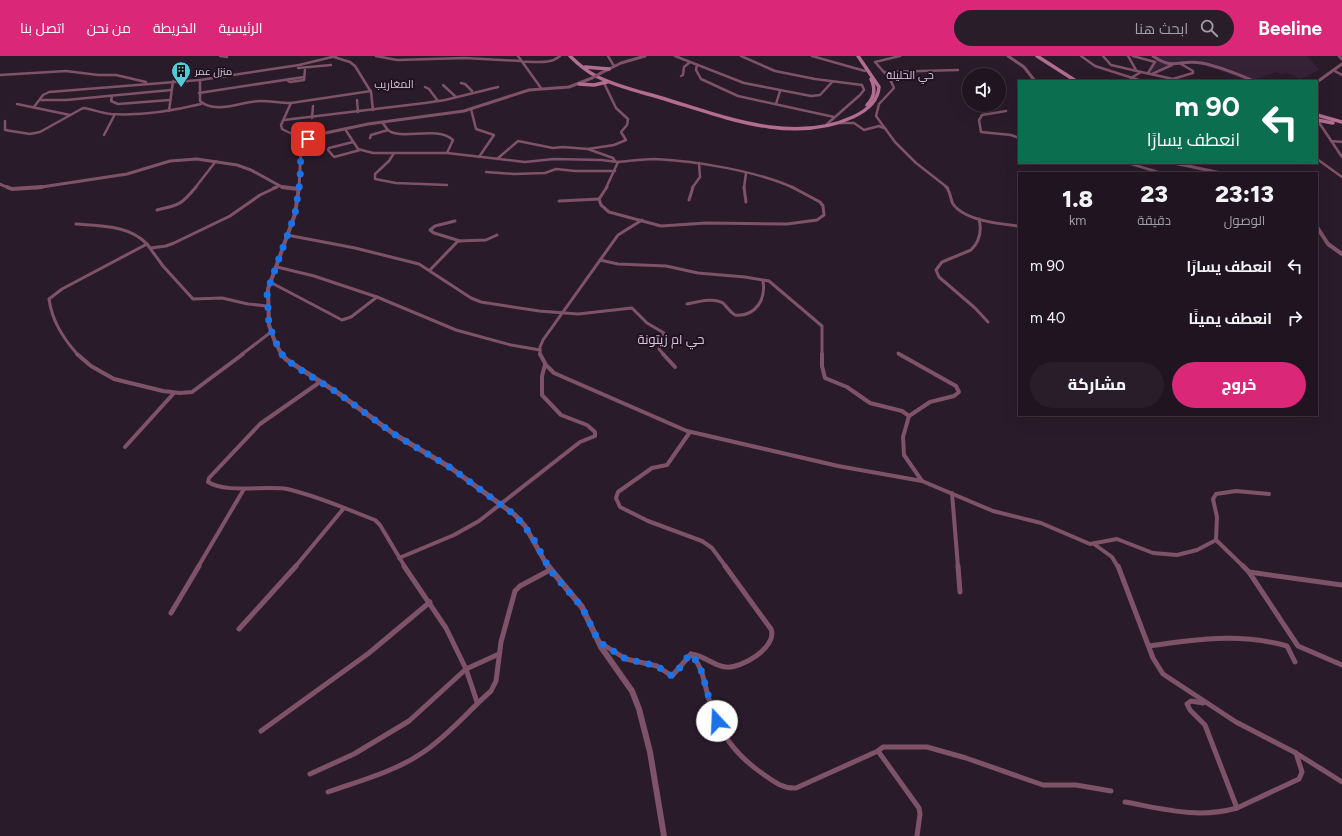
<!DOCTYPE html>
<html lang="ar">
<head>
<meta charset="utf-8">
<style>
  :root { --surface:#201420; --page:#281d29; --text:#f1f3f6; --muted:#a29ea5; --line:#3d333e; --accent:#db2777 }
  body { margin:0; font-family:Figtree,Cairo,sans-serif; background:var(--page); color:var(--text); direction:rtl; height:100vh; display:flex; flex-direction:column; font-size:15px; white-space:nowrap }
  * { box-sizing:border-box; margin:0 }
  p { font-size:13px; color:var(--muted) }
  .icon { flex:none; width:22px; height:22px; fill:none; stroke:currentColor; stroke-width:2; stroke-linecap:round; stroke-linejoin:round }
  .map { position:relative; flex:1; overflow:hidden; direction:ltr }
  .drawer { position:absolute; left:1018px; top:116px; width:300px; height:244px; display:flex; flex-direction:column; background:var(--surface); border-radius:0px; box-shadow:0 4px 16px #0002,0 0 0 1px var(--line); direction:rtl }
  .drawer>* { flex:none }
  .guide { position:absolute; left:1018px; top:24px; width:300px; height:84px; border-radius:0px; box-shadow:0 4px 16px #0002,0 0 0 1px var(--line); direction:rtl; background:#0b6e4f; color:#fff; overflow:hidden }
  .buttons { position:absolute; left:962px; top:12px; display:grid; gap:8px }
  .buttons a { display:grid; place-items:center; width:44px; height:44px; border-radius:50%; background:var(--surface); box-shadow:0 4px 16px #0002,0 0 0 1px var(--line); font-size:20px }
  .pin { position:absolute; display:grid; place-items:center; width:34px; height:34px; color:#fff; margin:-17px; border-radius:8px; box-shadow:0 2px 6px #0006 }
  .me { position:absolute; width:44px; margin:-22px; rotate:340deg; stroke-linejoin:round; filter:drop-shadow(0 0 3px #0008) }
  .turn { display:flex; align-items:center; gap:14px; height:84px; padding:0 12px; font-size:18px }
  .turn .icon { width:52px; height:52px; stroke-width:2.5 }
  .turn b { display:block; font-size:28px; line-height:34px }
  .eta { display:flex; justify-content:space-evenly; align-items:center; height:68px; text-align:center }
  .eta b { font-size:24px; font-weight:800; line-height:28px }
  .primary-button { display:flex; gap:8px; margin-top:auto; padding:8px 12px }
  .primary-button a { flex:1; height:46px; border-radius:24px; background:var(--accent); color:#fff; font-size:16px; font-weight:800; line-height:46px; text-align:center }
  .primary-button a+a { background:var(--page); color:var(--text) }
  ul { padding:0; list-style:none }
  li { display:flex; align-items:center; gap:12px; height:52px; padding:0 12px }
  li div { flex:1 }
  li b { display:block; font-size:15px }
  li em { font-style:normal }
  header { display:flex; align-items:center; gap:24px; box-sizing:border-box; height:56px; padding:0 20px; background:var(--accent); color:#fff }
  header strong { font-size:19px }
  nav { display:flex; gap:22px; margin-inline-start:auto; font-size:14px }
  .search { width:280px; height:36px; background:var(--page); display:flex; align-items:center; gap:10px; box-sizing:border-box; padding:0 14px; border-radius:22px; color:var(--muted); font-size:15px }
  .map>svg:first-child { display:block }
  .built { fill:#352237 }
  .lines { fill:none; stroke-linecap:round; stroke-linejoin:round }
  .minor-far3 { stroke:#7e5269; stroke-width:2.5 }
  .minor-far2 { stroke:#7e5269; stroke-width:3 }
  .minor-far1 { stroke:#7e5269; stroke-width:4 }
  .minor { stroke:#7e5269; stroke-width:5 }
  .tertiary-far3 { stroke:#7e5269; stroke-width:3 }
  .tertiary-far2 { stroke:#7e5269; stroke-width:4 }
  .tertiary-far1 { stroke:#7e5269; stroke-width:5 }
  .tertiary { stroke:#7e5269; stroke-width:6 }
  .secondary { stroke:#b36d91; stroke-width:3.5 }
  .tertiary-bridge { stroke:#7e5269; stroke-width:3 }
  .route { stroke:#1a73e8; stroke-width:7; stroke-dasharray:0 12.6 }
  .labels { text-anchor:middle; stroke-width:4; stroke-linejoin:round; paint-order:stroke }
  .far-poi-label { font-size:10px; fill:#dcd1dc; stroke:#201221; text-anchor:start }
  .far-neighbourhood-label { font-size:11px; fill:#dbc7dd; stroke:#201221 }
  .neighbourhood-label { font-size:13px; fill:#dbc7dd; stroke:#201221 }
</style>
</head>
<body>
<header>
<strong>Beeline</strong>
<div class="search"><svg class="icon" aria-label="search" viewBox="0 0 24 24"><circle cx="10" cy="10" r="6"/><path d="M15 15l6 6"/></svg>ابحث هنا</div>
<nav><a>الرئيسية</a><a>الخريطة</a><a>من نحن</a><a>اتصل بنا</a></nav>
</header>
<div class="map">
<svg width="1342" height="780" viewBox="0 0 1342 780">
  <rect width="100%" height="100%" fill="#2a1b2b"/>
  <polygon class="built" points="1153,0 1307,0 1319,14 1301,23 1287,17 1281,18 1276,16 1250,25 1197,7 1178,8 1150,18 1149,15 1156,8 1157,3"/>
  <g class="lines">
    <g class="minor-far3">
      <polyline points="220,0 227,1"/>
      <polyline points="376,0 397,4 465,2 521,5"/>
      <polyline points="518,0 541,32"/>
      <polyline points="608,0 614,10"/>
      <polyline points="675,0 744,27 811,40 820,39 833,25"/>
      <polyline points="741,0 775,15 815,23 862,29 864,34 860,39 827,68"/>
      <polyline points="812,0 865,15"/>
      <polyline points="900,0 875,6 890,23 894,32 879,48 876,60 895,86 916,107 948,132"/>
      <polyline points="1081,0 1095,10 1142,25"/>
      <polyline points="1103,0 1111,9 1141,16"/>
      <polyline points="1128,0 1136,14"/>
      <polyline points="1133,0 1155,6"/>
      <polyline points="334,1 350,6 355,10 371,36 373,54"/>
      <path d="M522,6c13,-1 28,3 38,-6"/>
      <polyline points="697,9 696,14 701,23 738,40 834,61"/>
      <polyline points="298,12 331,9"/>
      <polyline points="1333,14 1342,19"/>
      <polyline points="885,16 958,14"/>
      <polyline points="1148,17 1155,6"/>
      <polyline points="1152,18 1172,9"/>
      <polyline points="0,19 66,15 98,19 116,19 146,26"/>
      <polyline points="681,20 683,19 684,11 690,6"/>
      <polyline points="1131,22 1141,16 1173,23 1193,17 1193,15 1181,8"/>
      <polyline points="289,23 288,25 290,26 304,24 305,14"/>
      <polyline points="1295,25 1297,24"/>
      <polyline points="461,27 465,28 472,35"/>
      <polyline points="443,29 456,41"/>
      <polyline points="425,31 429,33 438,45"/>
      <polyline points="199,37 304,21"/>
      <polyline points="112,40 111,45 118,48 170,44"/>
      <polyline points="41,44 66,44 171,34"/>
      <polyline points="357,44 358,56"/>
      <polyline points="291,47 371,35"/>
      <polyline points="17,48 70,59"/>
      <polyline points="776,48 780,35"/>
      <polyline points="34,51 43,39 49,36 200,24"/>
      <polyline points="471,53 476,73 494,79 479,101"/>
      <polyline points="169,55 173,25"/>
      <polyline points="1006,55 982,59 979,64 981,76 1011,79 1019,82"/>
      <polyline points="312,62 313,50"/>
      <polyline points="284,64 425,47 445,44 498,31"/>
      <path d="M5,65v9l25,4 10,-2 43,-24c9,1 18,5 28,6 30,2 61,-3 90,-10"/>
      <polyline points="1318,65 1342,101"/>
      <path d="M382,66c2,2 4,6 6,8 13,11 49,-5 65,10l-6,13"/>
      <polyline points="840,67 854,67 864,74 879,70 884,72"/>
      <polyline points="345,73 358,93 373,97 447,97 525,106 554,103 601,104 618,106"/>
      <polyline points="104,79 115,58"/>
      <path d="M316,79l-26,-2 -8,-4 -1,-4 10,-22c-10,0 -21,-2 -31,-2 -18,0 -44,14 -60,0v-21l99,-15 37,-9"/>
      <polyline points="370,82 371,79 388,74"/>
      <polyline points="1331,85 1342,86"/>
      <polyline points="353,86 329,92 328,94 334,101 360,94"/>
      <polyline points="588,93 614,89 626,84 621,76 627,69 628,63 616,52 604,27"/>
      <polyline points="394,97 389,105 375,118 375,123 396,127 447,129"/>
      <polyline points="497,103 518,85 553,92 563,91 588,93 613,102 615,105"/>
      <polyline points="1317,103 1342,121"/>
      <path d="M618,106c12,-1 25,-3 37,-3 41,2 102,12 139,29"/>
      <polyline points="1128,107 1161,117"/>
      <polyline points="486,116 514,118 545,117 556,113 575,115 615,115"/>
      <polyline points="195,132 216,105"/>
      <polyline points="273,132 279,130"/>
      <polyline points="606,132 618,106"/>
      <polyline points="692,132 700,121 699,107"/>
      <polyline points="744,132 746,117"/>
    </g>
    <g class="minor-far2">
      <polyline points="607,131 599,143 601,149 609,156 661,170 706,167 787,168 817,164 824,159 823,150 820,146 792,131"/>
      <polyline points="744,131 746,146"/>
      <path d="M946,131c5,5 4,12 7,17 12,17 48,20 66,22"/>
      <polyline points="689,144 693,131"/>
      <polyline points="559,145 599,143"/>
      <path d="M157,154c22,-5 24,-5 39,-23"/>
      <path d="M979,163c3,12 1,22 -8,31l-29,12 -6,8 3,7 36,31 13,14"/>
      <polyline points="455,165 435,170 430,174 434,177 460,185"/>
      <path d="M76,168c25,2 53,1 71,20"/>
      <polyline points="287,179 355,192 419,208 471,242 481,246 539,255 578,258 632,252 647,267 664,277 659,293 664,299"/>
      <polyline points="151,192 166,190 174,187 230,160 260,139 277,131"/>
      <polyline points="600,204 618,208 666,210 698,217 745,221 769,225 822,270 822,299"/>
      <polyline points="277,211 314,220 377,241 456,274 511,289 540,294"/>
      <polyline points="430,214 458,185 486,184 497,179"/>
      <polyline points="270,226 342,264 351,261 377,241"/>
      <path d="M687,248c10,-2 26,-7 36,-1 4,4 7,9 12,12 21,2 31,-16 28,-34"/>
      <polyline points="898,297 901,299"/>
      <path d="M78,299c-15,-17 -26,-34 -29,-56l13,-10 85,-45 16,22 30,33 29,-1 26,6 19,2"/>
      <polyline points="241,299 271,276"/>
      <polyline points="540,299 540,291 543,284 618,179 642,164"/>
    </g>
    <g class="minor-far1">
      <polyline points="77,298 91,310 114,323 163,335 180,337 192,336 243,298"/>
      <polyline points="540,298 546,309 554,317 687,375 838,410 922,425 993,455 1041,467 1090,488 1117,483 1153,497 1177,499 1197,494 1216,484 1244,511"/>
      <polyline points="663,298 675,311"/>
      <polyline points="822,298 822,310 825,322 847,331 870,347 902,355 909,360 903,381 904,399 922,425"/>
      <polyline points="899,298 956,330 959,336 954,340 930,346 909,360"/>
      <path d="M320,326l-60,42 -51,54 -1,4c19,12 57,3 79,7 31,7 59,20 88,31l5,5 25,42"/>
      <polyline points="690,376 667,409 652,412 618,436 616,442 620,451 648,465 702,485 712,492 726,511"/>
      <polyline points="125,391 174,337"/>
      <polyline points="952,437 958,511"/>
      <polyline points="1216,484 1217,461 1213,443 1216,438 1236,435 1269,438"/>
      <polyline points="1094,488 1112,501 1118,511"/>
      <polyline points="399,502 454,479 479,465 580,386 595,380 595,376 587,369 561,359 542,339 542,320 545,309"/>
      <polyline points="198,511 244,433"/>
      <polyline points="295,511 344,452"/>
    </g>
    <g class="minor">
      <polyline points="958,510 960,536"/>
      <polyline points="1118,510 1153,602 1163,618 1236,666 1296,697 1342,726"/>
      <polyline points="1243,510 1249,516 1298,590 1342,609"/>
      <polyline points="1249,516 1342,529"/>
      <polyline points="171,557 199,510"/>
      <polyline points="239,573 296,510"/>
      <path d="M599,586l27,17 31,7 15,10 19,-22c11,12 13,27 17,42 9,34 26,58 55,78 10,7 20,15 33,14l82,-37"/>
      <path d="M1149,590c47,-7 92,-13 138,0l8,16"/>
      <path d="M691,598c13,1 22,12 35,13 15,2 52,-20 45,-38l-46,-63"/>
      <polyline points="477,646 466,613 499,598"/>
      <polyline points="1203,647 1191,645 1187,648 1190,654 1205,669 1237,752 1299,723 1302,716 1296,697"/>
      <polyline points="261,675 369,597 430,546"/>
      <polyline points="310,718 354,698 409,665 466,613 446,572 404,510"/>
      <path d="M328,736c31,-11 66,-20 94,-39 26,-17 46,-42 69,-62l5,-10 5,-39 14,-51 5,-5 30,-16"/>
      <path d="M1125,746c39,7 73,17 112,6"/>
      <polyline points="917,780 920,758 919,752 878,695 883,691 927,691 966,702 1043,729 1076,729 1111,735"/>
    </g>
    <g class="tertiary-far3">
      <polyline points="1008,0 1024,11 1035,25"/>
      <path d="M1153,0c21,15 26,3 48,7 18,3 36,11 53,18"/>
      <polyline points="1339,0 1342,3"/>
      <polyline points="601,17 621,7 645,0"/>
      <polyline points="1317,26 1342,8"/>
      <polyline points="1174,107 1221,117"/>
      <polyline points="0,128 9,132"/>
      <polyline points="35,132 127,118 170,105 197,103 237,109 251,114 282,131 288,132"/>
      <polyline points="299,132 301,94 306,84 316,79 368,68 464,55 529,34 569,31 592,22"/>
    </g>
    <g class="tertiary-far2">
      <polyline points="7,131 12,133 42,131"/>
      <polyline points="282,131 298,133"/>
      <polyline points="1317,171 1328,188 1342,198"/>
      <polyline points="282,299 275,286 269,269 268,233 295,158 299,131"/>
    </g>
    <polyline class="tertiary-far1" points="281,298 287,304 338,337 394,378 451,412 515,459 525,470 548,511"/>
    <polyline class="tertiary" points="548,510 582,551 601,591 632,635 639,653 650,696 664,780"/>
    <g class="secondary">
      <path d="M570,0c8,8 16,15 26,20 21,11 46,16 69,23 59,18 128,46 188,18 13,-6 25,-15 26,-30l-21,-31"/>
      <polyline points="1037,0 1076,25"/>
      <polyline points="585,11 609,13"/>
      <polyline points="579,28 594,29 607,26"/>
      <path d="M867,49c8,-8 9,-16 4,-26"/>
      <polyline points="1317,59 1342,66"/>
      <polyline points="1317,64 1333,67"/>
    </g>
    <polyline class="tertiary-bridge" points="592,22 601,17"/>
  </g>
  <g class="lines">
    <path class="route" d="M308,83l-5,4 -2,7 -1,31 -5,33 -28,78 2,33 11,27 7,8 17,12 34,21 56,41 57,34 64,47 17,21 18,34 32,37 17,35 27,17 31,7 15,10c7,-4 10,-15 19,-22l9,12 9,32 8,23"/>
  </g>
  <defs>
    <g id="building-pin" transform="scale(1)"><path d="M0 17L-7.5 6A9.5 9.5 0 1 1 7.5 6Z" fill="#52cbd7" stroke="#201221"/><path d="M-4-6H4V6H1V3H-1V6H-4ZM-2.5-4.3h1.7v1.8h-1.7ZM.8-4.3h1.7v1.8H.8ZM-2.5-1h1.7V.8h-1.7ZM.8-1h1.7V.8H.8Z" fill="#111"/></g>
  </defs>
  <g fill-rule="evenodd">
    <use href="#building-pin" x="181" y="15"/>
  </g>
  <g class="labels">
    <g class="far-poi-label">
      <text x="195" y="19">منزل عمر</text>
    </g>
    <g class="far-neighbourhood-label">
      <text x="910" y="23">حي الحليلة</text>
      <text x="394" y="32">المغاريب</text>
    </g>
    <g class="neighbourhood-label">
      <text x="671" y="288">حي ام زيتونة</text>
    </g>
  </g>
</svg>
<div class="buttons">
<a><svg class="icon" aria-label="sound" viewBox="0 0 24 24"><path d="M4 9h4l5-4v14l-5-4H4zM17 9q2 3 0 6"/></svg></a>
</div>
<div class="pin" style="left:308px;top:83px;background:#d93025"><svg class="icon" aria-label="arrive" viewBox="0 0 24 24"><path d="M6 21V4h12l-3 4 3 4H6"/></svg></div>
<svg class="me" style="left:717px;top:665px" viewBox="-20 -20 40 40"><circle r="19" fill="#fff"/><path d="M0-13L10 11 0 6-10 11z" fill="#1a73e8"/></svg>
<div class="guide">
<div class="turn"><svg class="icon" aria-label="left" viewBox="0 0 24 24"><path d="M17 20v-9H6M10 6l-5 5 5 5"/></svg><div><b>90 m</b>انعطف يسارًا</div></div>
</div>
<section class="drawer">
<div class="eta">
<div><b>23:13</b><p>الوصول</p></div>
<div><b>23</b><p>دقيقة</p></div>
<div><b>1.8</b><p>km</p></div>
</div>
<ul>
<li><svg class="icon" aria-label="left" viewBox="0 0 24 24"><path d="M17 20v-9H6M10 6l-5 5 5 5"/></svg><div><b>انعطف يسارًا</b></div><em>90 m</em></li>
<li><svg class="icon" aria-label="right" viewBox="0 0 24 24"><path d="M7 20v-9h11M14 6l5 5-5 5"/></svg><div><b>انعطف يمينًا</b></div><em>40 m</em></li>
</ul>
<div class="primary-button"><a>خروج</a><a>مشاركة</a></div>
</section>
</div>
</body>
</html>
